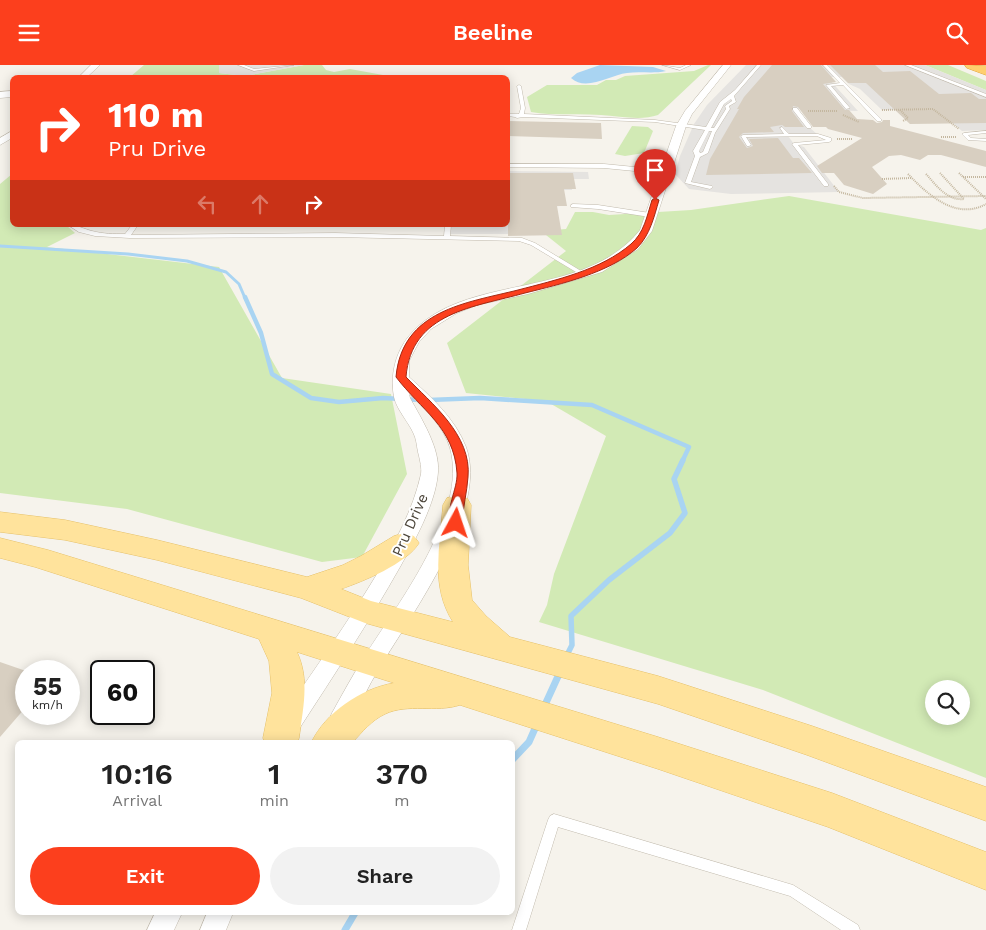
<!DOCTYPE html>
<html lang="en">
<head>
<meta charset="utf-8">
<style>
  :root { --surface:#fff; --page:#f2f2f2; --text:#222; --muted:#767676; --accent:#fc3f1d }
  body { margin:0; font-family:"Work Sans",sans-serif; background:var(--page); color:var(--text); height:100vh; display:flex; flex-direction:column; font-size:19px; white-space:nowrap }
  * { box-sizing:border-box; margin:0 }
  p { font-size:16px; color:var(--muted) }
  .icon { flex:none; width:28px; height:28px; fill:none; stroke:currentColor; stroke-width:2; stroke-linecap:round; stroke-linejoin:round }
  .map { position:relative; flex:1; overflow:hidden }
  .sheet { position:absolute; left:15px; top:675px; width:500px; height:175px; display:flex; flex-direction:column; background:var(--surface); border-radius:8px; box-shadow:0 2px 12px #0003 }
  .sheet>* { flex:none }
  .top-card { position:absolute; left:10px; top:10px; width:500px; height:152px; border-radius:8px; box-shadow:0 2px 12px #0003; background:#fc3f1d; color:#fff; overflow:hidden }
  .buttons { position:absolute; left:925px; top:615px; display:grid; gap:10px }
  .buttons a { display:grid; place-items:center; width:45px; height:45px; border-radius:50%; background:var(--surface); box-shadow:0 2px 12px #0003; font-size:25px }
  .speed { position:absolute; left:15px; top:595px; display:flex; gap:10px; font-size:25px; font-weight:700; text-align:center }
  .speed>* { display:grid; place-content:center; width:65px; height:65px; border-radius:50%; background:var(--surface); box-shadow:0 2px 12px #0003; line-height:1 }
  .speed small { font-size:12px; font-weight:400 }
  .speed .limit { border:2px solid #111; border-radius:8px; background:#fff; color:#111 }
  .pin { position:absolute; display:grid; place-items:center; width:42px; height:42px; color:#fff; margin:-51px -21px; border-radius:50% 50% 50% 0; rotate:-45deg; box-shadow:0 0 5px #0007 }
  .pin .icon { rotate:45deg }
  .me { position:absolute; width:55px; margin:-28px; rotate:5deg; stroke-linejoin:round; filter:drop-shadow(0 0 4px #0008) }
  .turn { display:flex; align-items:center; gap:18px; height:105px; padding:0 15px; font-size:22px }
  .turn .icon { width:65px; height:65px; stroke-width:2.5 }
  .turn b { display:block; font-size:35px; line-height:42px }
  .lanes { display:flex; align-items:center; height:48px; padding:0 15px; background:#0003; justify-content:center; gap:25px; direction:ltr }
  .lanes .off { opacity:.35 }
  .eta { display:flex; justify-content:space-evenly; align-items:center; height:85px; text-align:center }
  .eta b { font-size:30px; font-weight:600; line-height:35px }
  .cta { display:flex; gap:10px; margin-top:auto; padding:10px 15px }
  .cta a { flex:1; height:58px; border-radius:30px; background:var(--accent); color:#fff; font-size:20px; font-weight:600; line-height:58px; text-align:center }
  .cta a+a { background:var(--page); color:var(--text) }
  header { display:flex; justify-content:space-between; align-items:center; height:65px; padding:0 15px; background:var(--accent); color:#fff; font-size:22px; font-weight:600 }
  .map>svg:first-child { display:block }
  .green { fill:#d2eab5; fill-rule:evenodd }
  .parking { fill:#e5e3e0 }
  .water { fill:#a9d4f2 }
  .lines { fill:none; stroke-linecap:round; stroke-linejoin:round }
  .stream-far3 { stroke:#a9d4f2; stroke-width:3 }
  .stream-far2 { stroke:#a9d4f2; stroke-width:4.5 }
  .stream-far1 { stroke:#a9d4f2; stroke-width:5.5 }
  .stream { stroke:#a9d4f2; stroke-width:7 }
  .building { fill:#d8cfc1 }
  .service-casing { stroke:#c2bbae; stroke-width:1 }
  .minor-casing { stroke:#c2bbae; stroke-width:1 }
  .primary-casing { stroke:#e6c16a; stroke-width:1 }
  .motorway-casing { stroke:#e0a43c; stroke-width:1 }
  .path { stroke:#c4b79f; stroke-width:2; stroke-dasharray:1 1; stroke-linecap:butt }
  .service { fill:#fff; fill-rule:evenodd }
  .minor { fill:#fff; fill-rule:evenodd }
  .primary { fill:#ffe39c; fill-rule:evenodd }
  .motorway { fill:#ffcf6e; fill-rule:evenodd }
  .route { fill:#fc3f1d; stroke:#a42913 }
  .labels { text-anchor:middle; stroke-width:4; stroke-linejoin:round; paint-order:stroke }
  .street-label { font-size:15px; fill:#4b4439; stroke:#fff }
</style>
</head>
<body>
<header><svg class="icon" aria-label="menu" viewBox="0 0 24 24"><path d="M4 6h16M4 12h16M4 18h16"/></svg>Beeline<svg class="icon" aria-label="search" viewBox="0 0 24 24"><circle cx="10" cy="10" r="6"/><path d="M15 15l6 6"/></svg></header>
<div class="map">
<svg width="986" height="865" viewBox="0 0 986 865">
  <rect width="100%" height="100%" fill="#f6f3ec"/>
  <g class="green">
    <polygon points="144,0 219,0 219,8 245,11 304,0 322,0 326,5 334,7 350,4 394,12 130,12"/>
    <path d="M708,0h3l-53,50c-17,6 -39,1 -57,0 -23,-2 -47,1 -70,-3l-4,-15 20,-12h50l9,-5h10l9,-4 69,-5z"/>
    <polygon points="925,0 948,0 986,16 986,25"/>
    <polygon points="632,61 648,62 653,66 644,88 625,91 615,89"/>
    <polygon points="12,109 12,160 66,160 75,168 47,182 219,202 282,313 391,329 407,409 362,492 322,497 127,444 0,428 0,119"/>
    <path d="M789,131l192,34 5,-2v550l-223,-88 -224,-68 8,-17 7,-31 52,-138 -60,-35 -80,-8 -19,-50 119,-92 -25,-20 25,-2 9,-17h18l16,3 82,-5zM934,624h27v27h-27z"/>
  </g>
  <g class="parking">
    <polygon points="219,0 304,0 245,11 219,8"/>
    <polygon points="746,0 925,0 986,25 986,65 962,66 937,45 882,45 860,24 849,19 842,12 827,12 858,46 796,44 809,62 818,70 788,71 794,79 804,82 839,127 731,129 689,124 675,109 680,91 694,59 707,40"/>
    <polygon points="508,106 588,107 589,114 572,114 572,125 562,125 560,141 552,142 556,169 447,169 448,160 508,160"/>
  </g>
  <path class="water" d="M600,0l53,2 13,4c-13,3 -26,0 -39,2 -17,2 -41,19 -56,5l6,-5z"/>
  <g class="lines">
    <polyline class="stream-far3" points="0,181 128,189 187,196 226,207 239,219 245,233"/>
    <g class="stream-far2">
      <polyline points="245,232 261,268 272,309 311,333 339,337 383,333 420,335"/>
      <polyline points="429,335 480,333 592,340 689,382 682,397"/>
    </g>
    <polyline class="stream-far1" points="566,592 572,580 571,551 609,515 670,468 685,448 674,414 683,395"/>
    <g class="stream">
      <polyline points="544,642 560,607"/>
      <polyline points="512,695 529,677 537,659"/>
      <polyline points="345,865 355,848"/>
    </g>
  </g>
  <g class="building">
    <polygon points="772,0 821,0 836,17 823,19 845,45 849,45 857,54 873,55 877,58 882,57 883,55 890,55 890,61 986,86 986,102 941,90 928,90 920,95 901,90 889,91 872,102 887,119 873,129 844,120 834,108 822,108 817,101 862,73 828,64 826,62 813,62 798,42 793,41 792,46 804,62 785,62 782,60 770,62 774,67 743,68 739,72 747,83 753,81 749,74 778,73 793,93 799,93 812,108 706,110 710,94 739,44 737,44 744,32"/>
    <polygon points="830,0 875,0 883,7 910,6 939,29 971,28 979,34 986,34 986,58 910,59 866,18 848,18"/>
    <polygon points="508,56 601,58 602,74 508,71"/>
    <polygon points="508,108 573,108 576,124 564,124 567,141 557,141 562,170 508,171"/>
    <polygon points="0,597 26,606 26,642 0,672"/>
  </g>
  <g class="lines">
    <g class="service-casing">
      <g id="service">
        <polygon points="238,0 244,0 254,4 294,0 254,6"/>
        <polygon points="662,0 680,3 686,0 691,0 680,5"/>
        <path d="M757,0h4l-27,31 2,6 -7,4 1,3 -15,24 -7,20 -8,4 -9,25 21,4 1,1 -3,2 -25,-6 10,-27 -2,-5 12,-21 -50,-8 -132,-5 -6,1 -2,-1 -7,-1v-2h11l2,-6 -4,-22 2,-1 2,1 4,22 -1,6 131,6 51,7 14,-25 15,-12zM731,34l1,2 -7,5 1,3 -12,19h-3l13,-24zM709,66h3l-9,21 -3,1 -1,-2z"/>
        <polygon points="823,0 827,0 881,54 881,56 877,56 843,20 831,21 850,43 846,44 826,20 840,18"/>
        <polygon points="905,0 911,0 986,29 986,32"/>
        <polygon points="793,43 797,43 811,61 811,63 807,63 793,45"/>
        <polygon points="782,62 789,69 818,69 831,73 831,76 829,77 798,80 828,119 828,121 824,121 792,79 794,78 826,75 817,71 746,72 751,80 749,81 747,81 741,71 743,70 784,69 780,63"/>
        <polygon points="986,66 986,68 968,70 971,73 986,74 986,76 968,75 962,69 964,68"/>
        <polygon points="604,99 665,105 668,107 665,109 604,103 508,102 508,99"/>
        <polygon points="573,139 598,140 650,148 653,150 650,152 598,144 571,142 571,140"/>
        <path d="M68,160c9,0 16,4 24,6 11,3 22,3 33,3l7,-9h6l-7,10 204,-2 109,3 1,-11h6l-1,11 72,2 13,5 51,31 -5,1 -50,-30 -12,-4 -184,-4 -205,1 -35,-2 -16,-4z"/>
        <polygon points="554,749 793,820 858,860 860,865 841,865 790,831 558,762 526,865 512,865 548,755 550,751"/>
      </g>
    </g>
    <g class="minor-casing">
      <g id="minor">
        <polygon points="91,0 100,0 87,12 79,12"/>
        <path d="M723,0h8l-39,49 -6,12 -34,105 -14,18 -36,23 -74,22 -51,11 -20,8 -26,16 -12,13 -10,19v16c21,19 46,41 57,70 23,63 -54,166 -86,220 -12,19 -21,40 -32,60l-8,2 -8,-2 -3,-7 3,-7c11,-20 22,-40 34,-59 33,-52 102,-141 84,-206 -6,-21 -25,-39 -41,-54l1,4c11,20 30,50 28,74 -2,31 -23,68 -38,95 -31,55 -66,108 -101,162l-8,2 -8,-2 -3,-7 3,-7c32,-46 65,-93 94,-141 18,-32 36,-64 44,-100 1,-6 -1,-13 -2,-18 -2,-6 -2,-13 -4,-19 -5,-14 -18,-26 -21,-40 -4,-21 1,-44 15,-61 54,-65 173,-34 231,-106l36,-104 9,-15z"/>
        <polygon points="12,26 12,32 0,33 0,27"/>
        <polygon points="12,66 12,73 0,80 0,73"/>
        <polygon points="155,848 182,848 174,865 147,865"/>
        <polygon points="207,848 233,848 226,865 200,865"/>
      </g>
    </g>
    <g class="primary-casing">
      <g id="primary">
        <path d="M457,431l10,2 4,7 -3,60 4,35 14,16 24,21 148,39 154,50 174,61v34l-179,-66 -149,-51 -293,-81 -64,-25 -144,-38 -92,-20 -65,-8v-20l65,8 92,20 150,37 36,-12 18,-9 33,-20 10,-3 10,3 5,7c-13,21 -55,38 -78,46l30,12 82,21c-23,-36 -13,-77 -10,-117l4,-7z"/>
        <path d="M0,473l48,12 610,187 174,56 154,59v38l-158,-63 -170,-58 -198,-64c-24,8 -52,-2 -75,9 -13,6 -23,18 -33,29h-41c15,-31 49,-54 83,-60l-97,-31c13,28 6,57 2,86l-2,5h-32l-2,-5 9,-45 -3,-32 -10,-22 -224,-72 -35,-9z"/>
      </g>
    </g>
    <g class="motorway-casing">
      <polygon id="motorway" points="965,0 986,1 986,10 967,3"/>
    </g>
    <g class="path">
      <polyline points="882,45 933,44 959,64"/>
      <polyline points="900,45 908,53 903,56"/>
      <polyline points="808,46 837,46"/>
      <polyline points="843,50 859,57"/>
      <polyline points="941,72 956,72"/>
      <polyline points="837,74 853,74"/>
      <polyline points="959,108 986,134"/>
      <path d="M908,109c19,20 48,47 78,30"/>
      <path d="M926,109c10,11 21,27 38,25l-24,-26"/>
      <polyline points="963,112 986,112"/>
      <polyline points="882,114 911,113"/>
      <polyline points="834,121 839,127 863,133 986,131"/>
    </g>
    <use href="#service" class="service"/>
    <use href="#minor" class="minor"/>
    <use href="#primary" class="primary"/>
    <use href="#motorway" class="motorway"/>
  </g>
  <path class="route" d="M655,133l4,2c-5,17 -9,35 -22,48 -28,25 -76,36 -112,45 -50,14 -114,19 -119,84 25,26 66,58 62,100 -1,15 -5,30 -6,46l-6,4 -4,-1c-8,-16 6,-37 5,-53 -3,-46 -36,-63 -61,-96 6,-67 70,-74 122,-87 38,-10 83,-20 113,-46 13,-11 16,-28 21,-44z"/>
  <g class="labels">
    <g class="street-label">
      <text transform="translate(410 460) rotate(-66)" y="5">Pru Drive</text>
    </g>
  </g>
</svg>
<div class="buttons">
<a><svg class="icon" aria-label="search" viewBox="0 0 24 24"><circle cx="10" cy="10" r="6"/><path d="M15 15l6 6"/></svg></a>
</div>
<div class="speed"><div>55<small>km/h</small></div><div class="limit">60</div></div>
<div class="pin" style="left:655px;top:135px;background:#d93025"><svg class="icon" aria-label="arrive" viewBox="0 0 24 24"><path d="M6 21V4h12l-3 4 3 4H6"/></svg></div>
<svg class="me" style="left:456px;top:458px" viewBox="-20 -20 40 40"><path d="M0-17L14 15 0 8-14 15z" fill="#fc3f1d" stroke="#fff" stroke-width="4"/></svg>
<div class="top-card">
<div class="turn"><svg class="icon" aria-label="right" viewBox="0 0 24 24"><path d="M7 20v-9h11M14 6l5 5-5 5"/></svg><div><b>110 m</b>Pru Drive</div></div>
<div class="lanes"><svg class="icon off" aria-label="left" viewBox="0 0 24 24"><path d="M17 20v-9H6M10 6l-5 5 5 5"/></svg><svg class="icon off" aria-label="ahead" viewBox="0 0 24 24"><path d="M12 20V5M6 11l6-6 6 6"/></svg><svg class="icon" aria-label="right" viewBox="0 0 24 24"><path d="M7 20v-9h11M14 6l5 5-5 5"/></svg></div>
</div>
<section class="sheet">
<div class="eta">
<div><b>10:16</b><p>Arrival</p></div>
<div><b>1</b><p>min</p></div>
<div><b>370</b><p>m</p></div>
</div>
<div class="cta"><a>Exit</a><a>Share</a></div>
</section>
</div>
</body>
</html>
